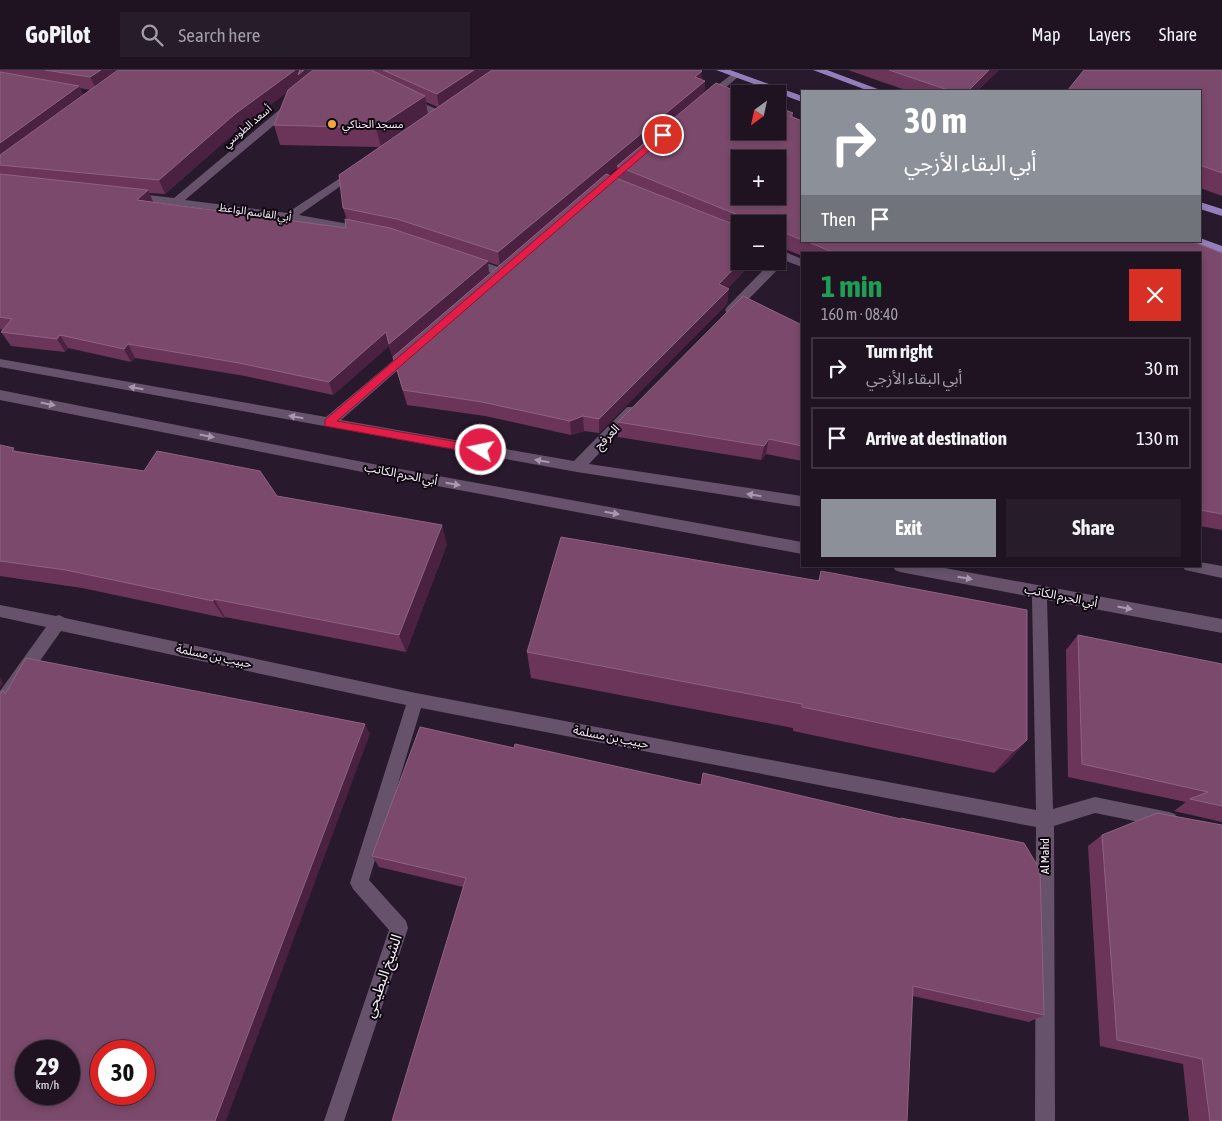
<!DOCTYPE html>
<html lang="en">
<head>
<meta charset="utf-8">
<style>
  :root { --surface:#1f1322; --page:#271c2a; --text:#f1f3f6; --muted:#a19ea5; --line:#3c3240; --accent:#8c9099 }
  body { margin:0; font-family:"Asap Condensed","Noto Sans Arabic",sans-serif; background:var(--page); color:var(--text); height:100vh; display:flex; flex-direction:column; font-size:19px; white-space:nowrap }
  * { box-sizing:border-box; margin:0 }
  p { font-size:16px; color:var(--muted) }
  .icon { flex:none; width:28px; height:28px; fill:none; stroke:currentColor; stroke-width:2; stroke-linecap:round; stroke-linejoin:round }
  .map { position:relative; flex:1; overflow:hidden }
  .details { position:absolute; left:801px; top:182px; width:400px; height:315px; display:flex; flex-direction:column; background:var(--surface); border-radius:0px; box-shadow:0 2px 8px #0003,0 0 0 1px var(--line) }
  .details>* { flex:none }
  .guide { position:absolute; left:801px; top:20px; width:400px; height:152px; border-radius:0px; box-shadow:0 2px 8px #0003,0 0 0 1px var(--line); background:#8c9099; color:#fff; overflow:hidden }
  .needle { width:32px; rotate:213deg }
  .controls { position:absolute; left:731px; top:15px; display:grid; gap:10px }
  .controls a { display:grid; place-items:center; width:55px; height:55px; border-radius:0px; background:var(--surface); box-shadow:0 2px 8px #0003,0 0 0 1px var(--line); font-size:25px }
  .speed { position:absolute; left:15px; top:970px; display:flex; gap:10px; font-size:25px; font-weight:700; text-align:center }
  .speed>* { display:grid; place-content:center; width:65px; height:65px; border-radius:50%; background:var(--surface); box-shadow:0 2px 8px #0003,0 0 0 1px var(--line); line-height:1 }
  .speed small { font-size:12px; font-weight:400 }
  .speed .limit { border:8px solid #d22; background:#fff; color:#111 }
  .pin { position:absolute; display:grid; place-items:center; width:42px; height:42px; color:#fff; margin:-21px; border:2px solid #fff; border-radius:50%; box-shadow:0 1px 5px #0007 }
  .me { position:absolute; width:55px; margin:-28px; rotate:280deg; stroke-linejoin:round; filter:drop-shadow(0 0 4px #0008) }
  .turn { display:flex; align-items:center; gap:18px; height:105px; padding:0 20px; font-size:22px }
  .turn .icon { width:65px; height:65px; stroke-width:2.5 }
  .turn b { display:block; font-size:35px; line-height:42px }
  .then { display:flex; align-items:center; height:48px; padding:0 20px; background:#0003; gap:10px; font-size:19px }
  .round { display:grid; place-items:center; flex:none; width:52px; height:52px; border-radius:0px; background:var(--page) }
  .head { display:flex; align-items:center; justify-content:space-between; height:85px; padding:0 20px }
  h1 { font-size:30px; font-weight:700; line-height:38px; color:#1e9e55 }
  .button { display:flex; gap:10px; margin-top:auto; padding:10px 20px }
  .button a { flex:1; height:58px; border-radius:0px; background:var(--accent); color:#fff; font-size:20px; font-weight:700; line-height:58px; text-align:center }
  .button a+a { background:var(--page); color:var(--text) }
  ul { padding:0; list-style:none }
  li { display:flex; align-items:center; gap:15px; height:62px; margin:0 10px 8px; padding:0 10px; border:2px solid var(--line); border-radius:0px }
  li div { flex:1 }
  li b { display:block; font-size:19px }
  li em { font-style:normal }
  header { display:flex; align-items:center; gap:30px; box-sizing:border-box; height:70px; padding:0 25px; background:var(--surface); border-bottom:1px solid var(--line) }
  header strong { font-size:24px }
  nav { display:flex; gap:28px; margin-inline-start:auto; font-size:18px }
  .search { width:350px; height:45px; background:var(--page); display:flex; align-items:center; gap:12px; box-sizing:border-box; padding:0 18px; border-radius:0px; color:var(--muted); font-size:19px }
  .map>svg:first-child { display:block }
  .lines { fill:none; stroke-linecap:round; stroke-linejoin:round }
  .minor { fill:#66536b; fill-rule:evenodd }
  .major { fill:#947ebb; fill-rule:evenodd }
  .wall { fill:#6b3559; fill-rule:evenodd }
  .shaded-wall { fill:#4a2140 }
  .building { fill:#7a496b; stroke:#8e6382; fill-rule:evenodd }
  .oneway { fill:#a999ad }
  .route { fill:#e11d48; stroke:#92132f }
  .poi-dot { fill:#eea83c; stroke:#0e070f; stroke-width:2 }
  .labels { text-anchor:middle; stroke-width:4; stroke-linejoin:round; paint-order:stroke }
  .far-poi-label { font-size:11px; fill:#faeffd; stroke:#0e070f; text-anchor:start }
  .far-street-label { font-size:11px; fill:#faeffd; stroke:#0e070f }
  .street-label { font-size:12px; fill:#faeffd; stroke:#0e070f }
  .near-street-label { font-size:15px; fill:#faeffd; stroke:#0e070f }
</style>
</head>
<body>
<header>
<strong>GoPilot</strong>
<div class="search"><svg class="icon" aria-label="search" viewBox="0 0 24 24"><circle cx="10" cy="10" r="6"/><path d="M15 15l6 6"/></svg>Search here</div>
<nav><a>Map</a><a>Layers</a><a>Share</a></nav>
</header>
<div class="map">
<svg width="1222" height="1051" viewBox="0 0 1222 1051">
  <rect width="100%" height="100%" fill="#29192d"/>
  <g class="lines">
    <g class="minor">
      <polygon points="735,2 738,3 738,7 711,30 703,30 703,26"/>
      <polygon points="409,27 443,42 444,44 439,47 435,46 405,32 404,30"/>
      <polygon points="294,30 298,31 298,35 185,130 287,143 357,97 361,98 362,100 361,102 299,145 365,157 369,158 371,161 369,164 365,165 289,150 131,129 126,126 131,123 174,128 290,31"/>
      <polygon points="778,179 802,189 802,197 786,191 735,243 727,243 725,240 727,237 772,191 778,191"/>
      <polygon points="469,187 507,200 509,203 503,207 465,194 463,191"/>
      <polygon points="411,278 417,282 415,285 341,350 574,391 627,337 637,337 639,340 637,343 589,394 802,426 802,437 577,402 0,297 0,289 326,347 407,279"/>
      <polygon points="0,320 378,395 802,472 802,484 378,405 0,330"/>
      <polygon points="1200,492 1222,496 1222,508 1185,500 1183,496 1200,496"/>
      <polygon points="893,496 934,496 1222,549 1222,563 1047,530 1053,739 1095,727 1169,742 1175,744 1178,750 1175,756 1169,758 1095,743 1054,756 1055,1051 1035,1051 1036,757 421,638 369,810 406,851 408,858 344,1051 324,1051 389,860 353,819 350,813 406,635 61,561 6,639 0,641 0,621 46,557 0,547 0,535 56,546 59,545 65,548 416,623 1036,740 1032,527 900,502 895,500"/>
    </g>
    <g class="major">
      <polygon points="716,0 730,0 802,26 802,32"/>
      <polygon points="813,0 827,0 883,21 869,21"/>
      <polygon points="1200,132 1222,139 1222,146 1200,139"/>
      <polygon points="1200,168 1222,176 1222,184 1193,174 1191,171 1200,171"/>
    </g>
  </g>
  <g class="wall">
    <path d="M0,0h700l2,10 3,1 -1,13 89,19v4l9,4v120h389l31,12v277l-22,-4v-272h-398v2l-24,-10v-22h-38v37h14l-26,27 -1,16 -128,129 -15,-2 -13,4 -86,-19 -78,-11 -14,-48 91,-77 -91,78 -4,-12 -56,49 -88,-19 -110,-18 -4,4 -63,-14 -3,4 -54,-6 -10,-14 2,-2 -3,-1zM80,18l10,2 -7,5zM287,22l-13,33 6,20 99,2 -36,61 4,12 -1,8 -192,-25 -5,-10 16,1 75,-66zM426,32l12,5 -10,7zM617,98v10l-9,-3 1,-1zM488,192l12,4 -11,9z"/>
    <polygon points="848,0 999,0 977,21 908,21"/>
    <polygon points="1222,0 1222,126 1200,118 1200,21"/>
    <polygon points="802,255 802,391 766,384 761,390 618,367 618,352"/>
    <polygon points="0,375 17,381 277,426 447,474 406,582 225,547 224,548 82,518 0,506"/>
    <polygon points="821,501 1027,670 1007,693 994,703 793,661 793,658 531,608 527,582 818,511"/>
    <polygon points="1078,565 1222,594 1222,752 1174,741 1186,732 1068,707 1066,580"/>
    <polygon points="514,678 700,715 900,749 901,748 1044,945 1029,952 913,926 463,817 379,797 372,786"/>
    <polygon points="1222,755 1222,1051 1189,1051 1183,994 1100,976 1088,776 1102,765"/>
  </g>
  <g class="shaded-wall">
    <polygon points="101,0 125,0 97,21 90,7"/>
    <polygon points="295,0 324,0 300,13 240,58 165,124 159,110 235,44"/>
    <polygon points="474,0 496,0 439,38 437,24"/>
    <polygon points="989,0 999,0 977,21 968,21"/>
    <polygon points="702,1 701,14 705,11 704,24 617,96 617,98 500,196 498,182"/>
    <polygon points="79,16 85,29 0,93 0,73"/>
    <polygon points="425,26 428,45 381,77 376,58"/>
    <polygon points="148,120 154,134 137,130"/>
    <polygon points="488,191 489,205 393,288 389,274"/>
    <polygon points="741,191 754,191 717,229 719,214"/>
    <polygon points="729,219 727,234 599,363 599,349"/>
    <polygon points="386,262 389,276 333,325 329,312"/>
    <polygon points="60,265 68,278 65,282 57,269"/>
    <polygon points="128,274 135,288 131,292 124,279"/>
    <polygon points="583,346 584,361 571,365 570,351"/>
    <polygon points="769,369 766,384 761,390 764,376"/>
    <polygon points="442,455 447,474 406,582 399,565"/>
    <polygon points="214,529 225,547 224,548 213,531"/>
    <polygon points="0,608 3,613 0,618"/>
    <polygon points="365,654 370,664 226,1051 215,1051"/>
    <polygon points="1027,670 1007,693 994,703 1014,681"/>
  </g>
  <g class="building">
    <polygon points="45,0 101,0 90,7"/>
    <polygon points="118,0 295,0 235,44 159,110 0,95 0,85"/>
    <polygon points="300,0 304,0 298,5"/>
    <polygon points="313,0 371,0 425,26 376,58 274,55 288,20"/>
    <polygon points="383,0 474,0 437,24"/>
    <polygon points="492,0 700,0 702,1 695,7 705,11 498,182 397,149 343,138 339,105"/>
    <polygon points="889,0 989,0 968,21 951,21"/>
    <polygon points="1084,0 1222,0 1222,103 1200,95 1200,21 1067,21"/>
    <polygon points="0,2 79,16 0,73"/>
    <path d="M716,13l27,11h-3v37h38v-24l15,6 -3,3 12,5v119l-24,-10v-6h-35v-7l-126,-51zM740,89h38v37h-38z"/>
    <polygon points="0,104 148,120 137,130 346,158 345,149 390,158 488,191 389,274 386,262 329,312 239,293 128,274 124,279 60,265 57,269 1,262 12,249 0,247"/>
    <polygon points="606,104 740,157 740,191 741,191 719,214 729,219 599,349 583,346 570,351 482,332 403,320 393,287"/>
    <polygon points="806,171 1191,171 1222,183 1222,444 1200,440 1200,184 837,184"/>
    <polygon points="743,226 802,255 802,376 769,369 764,376 618,352"/>
    <polygon points="0,375 14,378 12,381 144,401 157,381 260,401 277,426 442,455 399,565 214,529 213,531 66,500 0,491"/>
    <polygon points="561,467 819,511 821,501 1027,540 1027,670 1014,681 802,637 802,634 527,582"/>
    <polygon points="1078,565 1222,594 1222,736 1190,729 1208,722 1082,694"/>
    <path d="M26,588l339,66 -150,397h-215v-427l3,-4 2,4zM26,981h43v43h-43zM101,981h43v43h-43z"/>
    <polygon points="420,657 514,678 515,674 701,715 703,703 901,749 901,748 1024,773 1040,800 1044,945 913,916 907,1051 392,1051 466,808 372,786"/>
    <polygon points="1157,743 1222,755 1222,1051 1210,1051 1202,989 1117,970 1102,765"/>
  </g>
  <defs><path id="oneway-solid" d="M-6-.8H1V-3.2L6.5 0L1 3.2V.8H-6Z" transform="scale(1.25)"/></defs>
  <g class="oneway">
    <use href="#oneway-solid" transform="translate(136 318) rotate(-170)"/>
    <use href="#oneway-solid" transform="translate(48 334) rotate(11)"/>
    <use href="#oneway-solid" transform="translate(296 347) rotate(-170)"/>
    <use href="#oneway-solid" transform="translate(207 366) rotate(11)"/>
    <use href="#oneway-solid" transform="translate(542 391) rotate(-170)"/>
    <use href="#oneway-solid" transform="translate(453 414) rotate(10)"/>
    <use href="#oneway-solid" transform="translate(754 425) rotate(-171)"/>
    <use href="#oneway-solid" transform="translate(612 443) rotate(10)"/>
    <use href="#oneway-solid" transform="translate(965 508) rotate(10)"/>
    <use href="#oneway-solid" transform="translate(1125 538) rotate(11)"/>
  </g>
  <polygon class="route" points="660,63 667,65 337,351 481,376 485,378 486,380 485,383 481,384 325,356 325,350"/>
  <circle class="poi-dot" cx="332" cy="54" r="5"/>
  <g class="labels">
    <g class="far-poi-label">
      <text x="342" y="58">مسجد الحناكي</text>
    </g>
    <g class="far-street-label">
      <text transform="translate(247 56) rotate(-40)" y="4">أسعد الطوسي</text>
      <text transform="translate(255 142) rotate(8)" y="4">أبي القاسم الواعظ</text>
    </g>
    <g class="street-label">
      <text transform="translate(607 367) rotate(-46)" y="4">العرفج</text>
      <text transform="translate(401 404) rotate(11)" y="4">أبي الحرم الكاتب</text>
      <text transform="translate(1061 526) rotate(11)" y="4">أبي الحرم الكاتب</text>
      <text transform="translate(214 586) rotate(12)" y="4">حبيب بن مسلمة</text>
      <text transform="translate(611 667) rotate(11)" y="4">حبيب بن مسلمة</text>
      <text transform="translate(1045 786) rotate(-90)" y="4">Al Mahd</text>
    </g>
    <g class="near-street-label">
      <text transform="translate(383 906) rotate(-71)" y="5">الشيخ البطيحي</text>
    </g>
  </g>
</svg>
<div class="controls">
<a><svg class="needle" viewBox="-14 -14 28 28"><path d="M0-13l5 13h-10z" fill="#e53935"/><path d="M0 13l5-13h-10z" fill="#a19ea5"/></svg></a>
<a>+</a>
<a>−</a>
</div>
<div class="speed"><div>29<small>km/h</small></div><div class="limit">30</div></div>
<div class="pin" style="left:663px;top:65px;background:#d93025"><svg class="icon" aria-label="arrive" viewBox="0 0 24 24"><path d="M6 21V4h12l-3 4 3 4H6"/></svg></div>
<svg class="me" style="left:481px;top:380px" viewBox="-20 -20 40 40"><circle r="17" fill="#e11d48" stroke="#fff" stroke-width="3"/><path d="M0-11L8 9 0 5-8 9z" fill="#fff"/></svg>
<div class="guide">
<div class="turn"><svg class="icon" aria-label="right" viewBox="0 0 24 24"><path d="M7 20v-9h11M14 6l5 5-5 5"/></svg><div><b>30 m</b>أبي البقاء الأزجي</div></div>
<div class="then">Then<svg class="icon" aria-label="arrive" viewBox="0 0 24 24"><path d="M6 21V4h12l-3 4 3 4H6"/></svg></div>
</div>
<section class="details">
<div class="head"><div><h1>1 min</h1><p>160 m · 08:40</p></div><a class="round" style="background:#d93025;color:#fff"><svg class="icon" aria-label="close" viewBox="0 0 24 24"><path d="M6 6l12 12M18 6L6 18"/></svg></a></div>
<ul>
<li><svg class="icon" aria-label="right" viewBox="0 0 24 24"><path d="M7 20v-9h11M14 6l5 5-5 5"/></svg><div><b>Turn right</b><p>أبي البقاء الأزجي</p></div><em>30 m</em></li>
<li><svg class="icon" aria-label="arrive" viewBox="0 0 24 24"><path d="M6 21V4h12l-3 4 3 4H6"/></svg><div><b>Arrive at destination</b></div><em>130 m</em></li>
</ul>
<div class="button"><a>Exit</a><a>Share</a></div>
</section>
</div>
</body>
</html>
